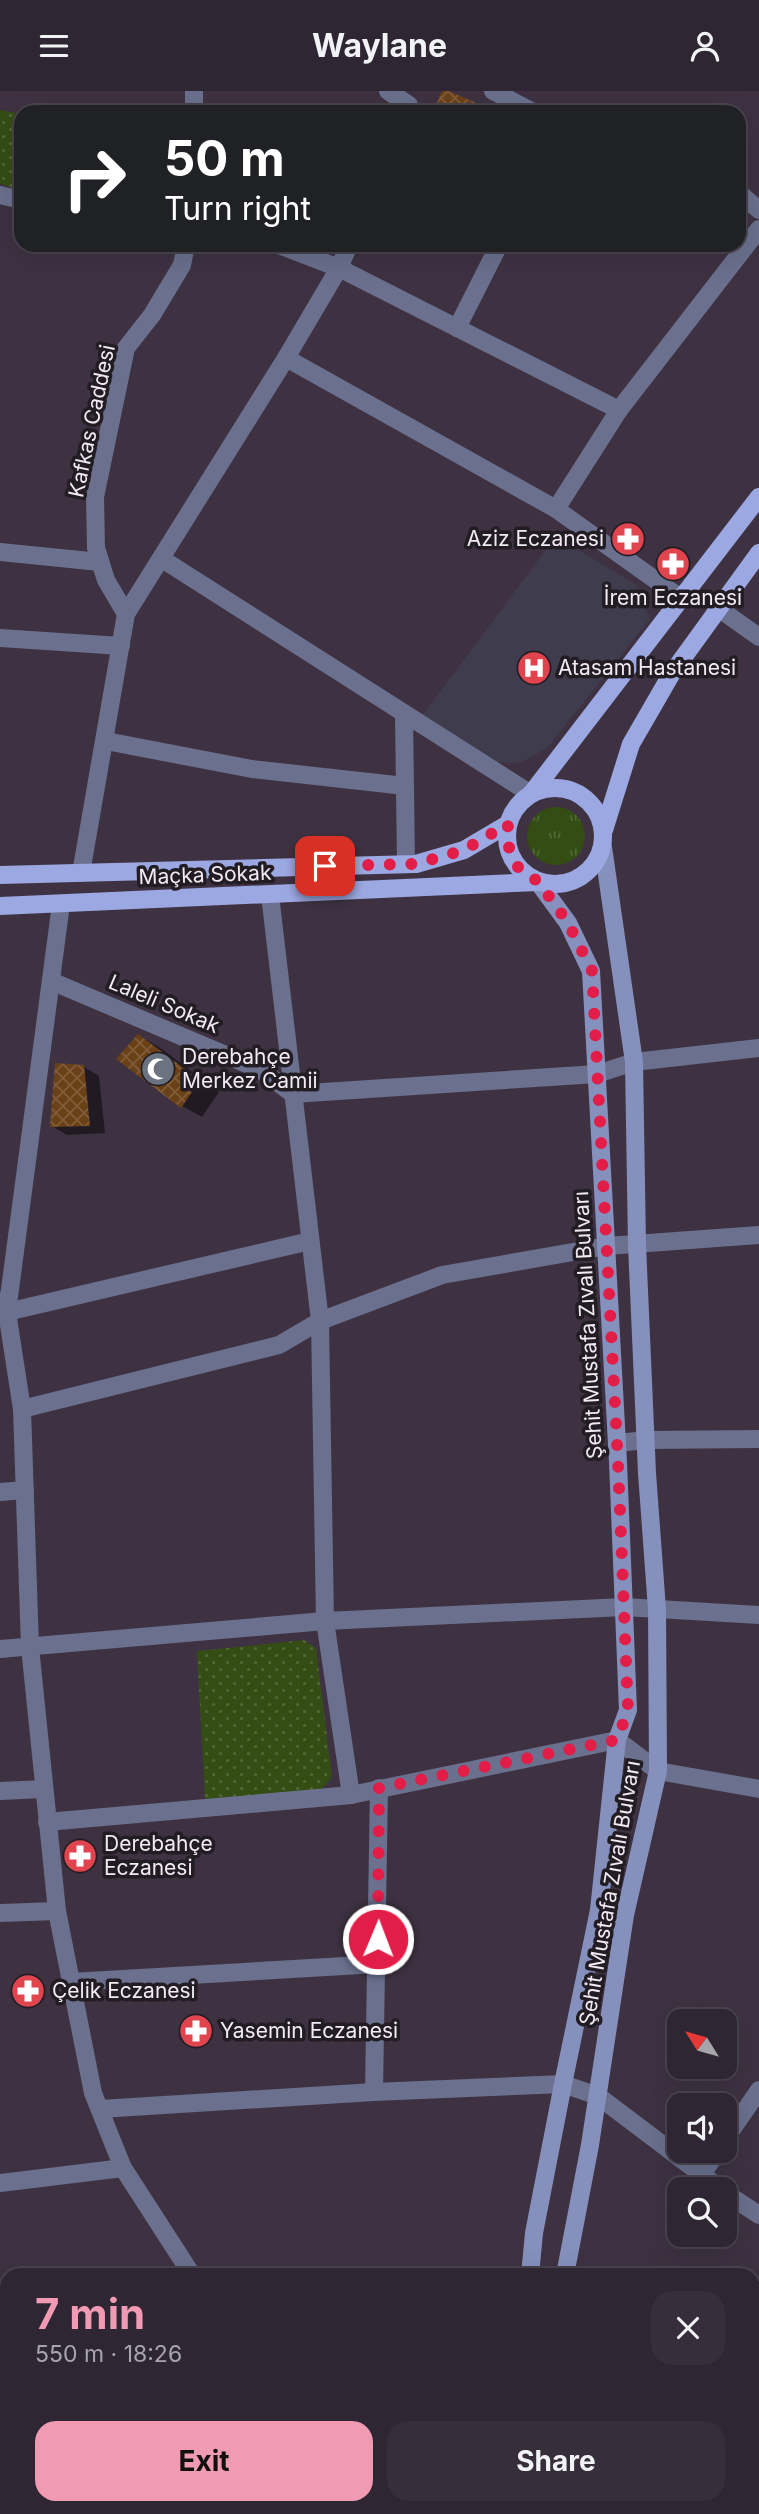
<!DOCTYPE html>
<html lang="en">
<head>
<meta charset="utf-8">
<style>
  :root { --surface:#2e2632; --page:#362e3a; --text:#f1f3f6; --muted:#a7a5ac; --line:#49434d; --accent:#f19ab3 }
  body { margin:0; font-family:Inter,sans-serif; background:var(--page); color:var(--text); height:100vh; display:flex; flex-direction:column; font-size:26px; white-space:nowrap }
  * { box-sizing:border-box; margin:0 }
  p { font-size:23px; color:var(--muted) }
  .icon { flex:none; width:38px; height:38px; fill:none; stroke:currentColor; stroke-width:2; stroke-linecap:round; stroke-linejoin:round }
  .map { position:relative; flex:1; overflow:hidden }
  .details { position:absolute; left:0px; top:2177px; width:760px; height:247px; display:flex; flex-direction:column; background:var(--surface); border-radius:21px 21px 0 0; box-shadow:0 7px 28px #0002,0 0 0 2px var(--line) }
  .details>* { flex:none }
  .top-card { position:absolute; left:14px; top:14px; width:732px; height:147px; border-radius:21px; box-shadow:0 7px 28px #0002,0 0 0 2px var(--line); background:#202124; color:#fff; overflow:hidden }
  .needle { width:46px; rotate:307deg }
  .buttons { position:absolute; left:667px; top:1918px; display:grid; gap:14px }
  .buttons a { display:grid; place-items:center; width:70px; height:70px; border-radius:14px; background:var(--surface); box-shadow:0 7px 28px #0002,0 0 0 2px var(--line); font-size:35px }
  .pin { position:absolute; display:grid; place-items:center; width:60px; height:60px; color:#fff; margin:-30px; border-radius:14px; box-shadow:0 4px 10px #0006 }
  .me { position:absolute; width:77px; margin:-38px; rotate:1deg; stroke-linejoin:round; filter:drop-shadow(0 0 5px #0008) }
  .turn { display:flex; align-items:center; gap:24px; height:147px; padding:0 35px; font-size:32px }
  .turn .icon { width:91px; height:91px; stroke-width:2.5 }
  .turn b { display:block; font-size:49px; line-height:60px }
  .round { display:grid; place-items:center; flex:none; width:74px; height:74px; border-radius:21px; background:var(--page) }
  .overview { display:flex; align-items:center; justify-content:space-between; height:119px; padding:0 35px }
  h1 { font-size:42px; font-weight:700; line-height:52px; color:var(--accent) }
  .button { display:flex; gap:14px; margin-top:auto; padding:14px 35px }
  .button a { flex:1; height:80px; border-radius:21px; background:var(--accent); color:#111; font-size:28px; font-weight:700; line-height:80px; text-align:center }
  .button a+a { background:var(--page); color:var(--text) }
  header { display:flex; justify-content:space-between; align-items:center; height:91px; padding:0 35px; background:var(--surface); font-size:32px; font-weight:700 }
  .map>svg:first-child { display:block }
  .education { fill:#3f3c4d }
  .grass { fill:url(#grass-tufts) }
  .park { fill:url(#park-dots) }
  .shadow { fill:#0007 }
  .building { fill:url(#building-cross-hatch) }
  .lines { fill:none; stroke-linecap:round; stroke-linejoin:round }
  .minor { stroke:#6a708d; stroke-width:18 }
  .tertiary { stroke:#6a708d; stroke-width:18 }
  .secondary { stroke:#8690bd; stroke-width:18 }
  .primary { stroke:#9ca8e2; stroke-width:18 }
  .route { stroke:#e11d48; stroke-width:12; stroke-dasharray:0 21.6 }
  .labels { text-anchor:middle; stroke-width:7; stroke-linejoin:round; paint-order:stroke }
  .street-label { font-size:21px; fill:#f1e9f4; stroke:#221c23 }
  .poi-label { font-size:21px; fill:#f1e9f4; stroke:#221c23; text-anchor:start }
</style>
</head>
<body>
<header><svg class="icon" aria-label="menu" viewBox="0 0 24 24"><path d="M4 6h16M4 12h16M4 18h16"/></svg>Waylane<svg class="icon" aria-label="person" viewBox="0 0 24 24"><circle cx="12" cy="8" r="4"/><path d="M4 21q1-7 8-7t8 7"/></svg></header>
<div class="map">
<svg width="759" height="2423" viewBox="0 0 759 2423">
  <defs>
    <pattern id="grass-tufts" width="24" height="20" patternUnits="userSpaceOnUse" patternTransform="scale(1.75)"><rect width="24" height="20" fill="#344d15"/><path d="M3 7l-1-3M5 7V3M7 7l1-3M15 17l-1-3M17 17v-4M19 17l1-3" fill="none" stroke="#526738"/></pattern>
    <pattern id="park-dots" width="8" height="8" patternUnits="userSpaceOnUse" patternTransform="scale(1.75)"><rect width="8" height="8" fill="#344d15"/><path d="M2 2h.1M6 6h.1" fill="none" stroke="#526738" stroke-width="1.8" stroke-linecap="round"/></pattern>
    <pattern id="building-cross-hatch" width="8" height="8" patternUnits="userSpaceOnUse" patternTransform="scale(1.75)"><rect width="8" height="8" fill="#6a4017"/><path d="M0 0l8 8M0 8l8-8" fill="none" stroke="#805c39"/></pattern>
  </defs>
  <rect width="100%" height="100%" fill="#3e3242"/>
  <polygon class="education" points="556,445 636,494 650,528 547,657 520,672 491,671 421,626"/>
  <circle class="grass" cx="556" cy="745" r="29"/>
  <g class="park">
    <polygon points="0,19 21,23 21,99 0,93"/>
    <polygon points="304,1549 316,1557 332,1686 320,1700 205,1709 197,1560"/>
  </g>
  <g class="shadow">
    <polygon points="139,945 159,956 219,1001 202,1026 182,1015"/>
    <polygon points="84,976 99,985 105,1042 67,1044 52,1035"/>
  </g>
  <g class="building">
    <polygon points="442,0 449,0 483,15 480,21 433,21"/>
    <polygon points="138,943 200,989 181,1017 116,968"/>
    <polygon points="55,972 84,974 90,1035 50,1036"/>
  </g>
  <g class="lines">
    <g class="minor">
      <polyline points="388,0 409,14"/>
      <polyline points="493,0 533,21"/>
      <polyline points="194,21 194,0"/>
      <polyline points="738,101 759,119"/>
      <polyline points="0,104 21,109"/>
      <polyline points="279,154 339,177 619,319"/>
      <polyline points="457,237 499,154"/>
      <polyline points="286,267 556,418 682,508"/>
      <polyline points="556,418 619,319 759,138"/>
      <polyline points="0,461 100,471"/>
      <polyline points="162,468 531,703"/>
      <polyline points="718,517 759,546"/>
      <polyline points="126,523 106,489 96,457 95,406 126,257 152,224 182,174 186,154"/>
      <polyline points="0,547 121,555"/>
      <polyline points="404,624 406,773"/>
      <polyline points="106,650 252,678 405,695"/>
      <polyline points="81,782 126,523 286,267 339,177 349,154"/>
      <polyline points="270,804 320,1230 325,1530 351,1704"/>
      <polyline points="51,890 261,979 293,1003 597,983 634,971 759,957"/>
      <polyline points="0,1210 7,1221 22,1318 30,1556 57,1820 93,2002 123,2077 192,2184"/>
      <polyline points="7,1221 61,813"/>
      <polyline points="7,1221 310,1150"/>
      <polyline points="22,1318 279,1254 320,1230 442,1184 607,1155 759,1144"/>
      <polyline points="617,1352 646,1349 759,1348"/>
      <polyline points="0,1401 25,1399"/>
      <polyline points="0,1558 325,1530 624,1516 759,1524"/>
      <polyline points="0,1700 44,1698"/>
      <polyline points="47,1731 351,1704 617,1649 658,1680 759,1698"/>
      <polyline points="0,1822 57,1820"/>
      <polyline points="71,1891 378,1873"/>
      <polyline points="374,2001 379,1697"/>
      <polyline points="100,2018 374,2001 563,1993 598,2005 721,2098"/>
      <polyline points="724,2050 759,1999"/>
      <polyline points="701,2085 718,2060"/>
      <polyline points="0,2092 123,2077"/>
      <polyline points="724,2101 759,2124"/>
      <polyline points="0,2347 7,2346"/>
      <polyline points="202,2423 203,2417"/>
    </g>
    <g class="tertiary">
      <polyline points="752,2247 759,2241"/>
      <polyline points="556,2423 563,2417"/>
    </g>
    <g class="secondary">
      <polyline points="530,2184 534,2142 563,1993 599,1819 617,1649 628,1619 618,1371 591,880 568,832 538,791"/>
      <polyline points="565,2184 590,2054 625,1824 658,1680 657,1518 647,1382 637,1154 634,971 603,756"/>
      <polyline points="501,2417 502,2423"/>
      <polyline points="519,2423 523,2417"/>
    </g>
    <g class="primary">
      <circle cx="555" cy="745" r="48"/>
      <polyline points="531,703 759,406"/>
      <polyline points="604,739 631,653 672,582 759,462"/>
      <polyline points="0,784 416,773 464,759 508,733"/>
      <polyline points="0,815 538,791"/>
    </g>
  </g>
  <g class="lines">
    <polyline class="route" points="325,775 416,773 464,759 508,733 507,747 510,761 516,774 526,784 538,790 568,832 592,880 618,1371 628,1619 617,1649 379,1697 378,1848"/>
  </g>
  <defs>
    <g id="pharmacy-disc" transform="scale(1.75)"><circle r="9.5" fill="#e0444e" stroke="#221c23"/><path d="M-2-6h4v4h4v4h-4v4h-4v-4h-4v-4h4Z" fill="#fff"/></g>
    <g id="hospital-disc" transform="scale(1.75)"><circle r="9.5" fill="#e0444e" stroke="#221c23"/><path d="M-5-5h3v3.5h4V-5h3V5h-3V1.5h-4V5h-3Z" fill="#fff"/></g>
    <g id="mosque-disc" transform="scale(1.75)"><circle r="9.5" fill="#6b7280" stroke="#221c23"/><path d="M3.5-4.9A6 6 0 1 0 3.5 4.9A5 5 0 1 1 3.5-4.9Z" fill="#fff"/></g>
  </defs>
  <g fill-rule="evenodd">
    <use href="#pharmacy-disc" x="628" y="448"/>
    <use href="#pharmacy-disc" x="673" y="473"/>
    <use href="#hospital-disc" x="534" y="577"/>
    <use href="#mosque-disc" x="158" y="978"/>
    <use href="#pharmacy-disc" x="80" y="1765"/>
    <use href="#pharmacy-disc" x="28" y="1900"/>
    <use href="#pharmacy-disc" x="196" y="1940"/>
  </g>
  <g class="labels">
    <g class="street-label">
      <text transform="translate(92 330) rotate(-78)" y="7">Kafkas Caddesi</text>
      <text transform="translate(205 784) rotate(-2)" y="7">Maçka Sokak</text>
      <text transform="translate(164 913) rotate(23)" y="7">Laleli Sokak</text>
      <text transform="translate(588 1234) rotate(-93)" y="7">Şehit Mustafa Zıvalı Bulvarı</text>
      <text transform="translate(610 1802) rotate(-80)" y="7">Şehit Mustafa Zıvalı Bulvarı</text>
    </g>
    <g class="poi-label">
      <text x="604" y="455" text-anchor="end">Aziz Eczanesi</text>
      <text x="673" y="514" text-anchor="middle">İrem Eczanesi</text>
      <text x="558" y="584">Atasam Hastanesi</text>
      <text x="182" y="973">Derebahçe<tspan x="182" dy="24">Merkez Camii</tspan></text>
      <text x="104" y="1760">Derebahçe<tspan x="104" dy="24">Eczanesi</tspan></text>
      <text x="52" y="1907">Çelik Eczanesi</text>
      <text x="220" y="1947">Yasemin Eczanesi</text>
    </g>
  </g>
</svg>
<div class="buttons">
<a><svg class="needle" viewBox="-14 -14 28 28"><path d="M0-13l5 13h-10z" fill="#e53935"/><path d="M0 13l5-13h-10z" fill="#a7a5ac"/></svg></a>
<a><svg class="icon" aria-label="sound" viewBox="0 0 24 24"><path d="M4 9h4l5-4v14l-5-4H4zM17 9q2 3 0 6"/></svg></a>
<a><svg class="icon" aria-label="search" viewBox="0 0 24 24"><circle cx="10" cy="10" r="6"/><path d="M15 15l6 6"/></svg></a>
</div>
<div class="pin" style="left:325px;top:775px;background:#d93025"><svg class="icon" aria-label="arrive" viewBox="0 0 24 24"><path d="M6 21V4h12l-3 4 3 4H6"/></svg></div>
<svg class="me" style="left:378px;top:1848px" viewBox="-20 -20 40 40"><circle r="17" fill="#e11d48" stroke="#fff" stroke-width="3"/><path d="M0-11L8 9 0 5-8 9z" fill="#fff"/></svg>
<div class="top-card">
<div class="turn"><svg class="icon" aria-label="right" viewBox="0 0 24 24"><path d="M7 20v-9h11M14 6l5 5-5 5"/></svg><div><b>50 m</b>Turn right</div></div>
</div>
<section class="details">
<div class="overview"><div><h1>7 min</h1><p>550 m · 18:26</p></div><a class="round"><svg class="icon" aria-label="close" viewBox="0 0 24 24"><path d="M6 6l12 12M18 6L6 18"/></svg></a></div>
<div class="button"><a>Exit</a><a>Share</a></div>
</section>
</div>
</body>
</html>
